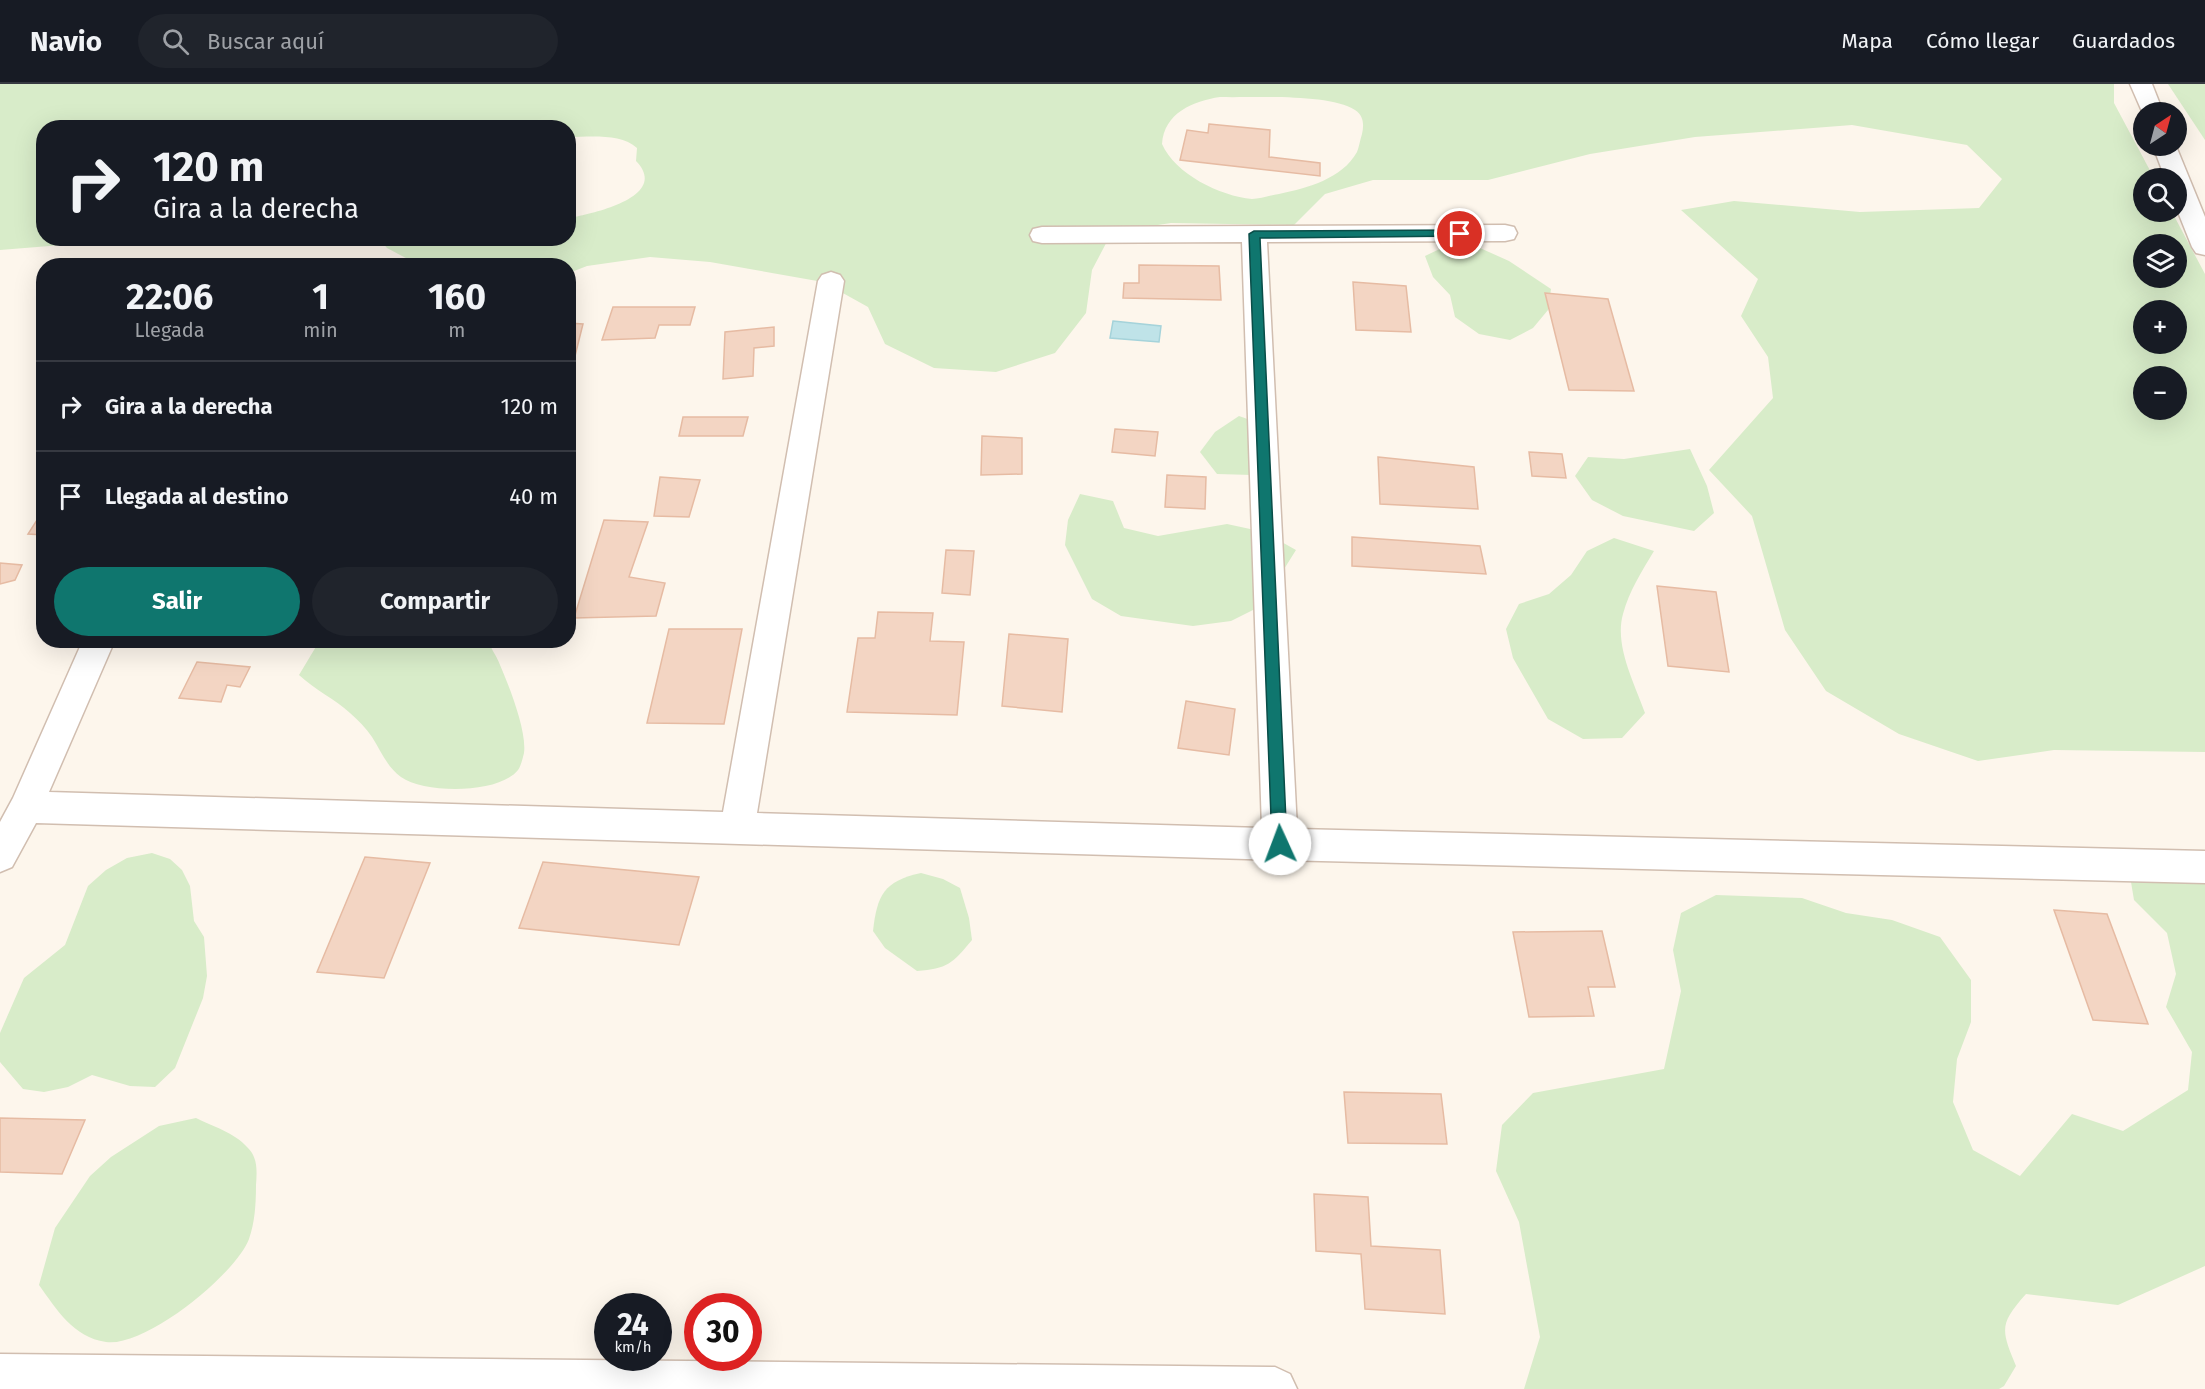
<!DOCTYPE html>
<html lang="es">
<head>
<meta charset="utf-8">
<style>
  :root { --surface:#171b24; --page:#20242c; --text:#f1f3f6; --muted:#9ea1a6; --line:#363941; --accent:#0f766e }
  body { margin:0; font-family:"Fira Sans",sans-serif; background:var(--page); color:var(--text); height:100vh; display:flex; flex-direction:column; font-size:22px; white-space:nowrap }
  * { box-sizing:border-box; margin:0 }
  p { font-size:20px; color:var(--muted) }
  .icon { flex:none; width:33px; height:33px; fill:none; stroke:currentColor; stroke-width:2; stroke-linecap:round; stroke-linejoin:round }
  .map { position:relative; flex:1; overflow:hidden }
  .side { position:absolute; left:36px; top:174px; width:540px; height:390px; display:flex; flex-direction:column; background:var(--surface); border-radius:24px; box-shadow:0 6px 24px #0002 }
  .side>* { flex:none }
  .banner { position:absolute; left:36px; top:36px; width:540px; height:126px; border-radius:24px; box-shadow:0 6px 24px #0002; background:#171b24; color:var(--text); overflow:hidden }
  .needle { width:39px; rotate:36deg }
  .tools { position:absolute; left:2133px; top:18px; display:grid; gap:12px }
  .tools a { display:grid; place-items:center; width:54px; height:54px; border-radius:50%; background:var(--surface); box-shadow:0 6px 24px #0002; font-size:30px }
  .speed { position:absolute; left:594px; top:1209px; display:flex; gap:12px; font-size:30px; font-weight:700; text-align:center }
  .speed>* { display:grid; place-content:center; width:78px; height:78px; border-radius:50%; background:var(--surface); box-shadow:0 6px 24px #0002; line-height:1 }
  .speed small { font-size:15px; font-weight:400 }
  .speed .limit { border:9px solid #d22; background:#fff; color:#111 }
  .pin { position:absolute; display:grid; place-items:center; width:51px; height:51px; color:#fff; margin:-26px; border:3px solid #fff; border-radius:50%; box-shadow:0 2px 6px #0007 }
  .me { position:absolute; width:66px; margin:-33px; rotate:358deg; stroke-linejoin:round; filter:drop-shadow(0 0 4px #0008) }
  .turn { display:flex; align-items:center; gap:21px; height:126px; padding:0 18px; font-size:27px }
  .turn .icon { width:78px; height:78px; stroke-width:2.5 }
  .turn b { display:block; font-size:42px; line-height:51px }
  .eta { display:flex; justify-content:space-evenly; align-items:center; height:102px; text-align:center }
  .eta b { font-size:36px; font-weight:700; line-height:42px }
  .cta { display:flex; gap:12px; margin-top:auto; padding:12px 18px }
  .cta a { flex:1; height:69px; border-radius:36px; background:var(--accent); color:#fff; font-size:24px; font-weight:700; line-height:69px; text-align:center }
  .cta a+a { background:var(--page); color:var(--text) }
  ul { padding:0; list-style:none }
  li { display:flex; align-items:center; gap:18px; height:90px; padding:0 18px; border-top:2px solid var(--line) }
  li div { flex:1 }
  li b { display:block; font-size:22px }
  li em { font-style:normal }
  header { display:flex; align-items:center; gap:36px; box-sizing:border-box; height:84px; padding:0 30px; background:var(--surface); border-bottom:2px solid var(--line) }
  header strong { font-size:28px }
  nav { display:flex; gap:33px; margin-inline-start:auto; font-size:21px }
  .search { width:420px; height:54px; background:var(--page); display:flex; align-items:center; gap:15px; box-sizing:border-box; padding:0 21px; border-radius:33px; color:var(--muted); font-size:22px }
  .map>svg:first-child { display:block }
  .green { fill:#d8ecc9; fill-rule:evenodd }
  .water { fill:#bfe3e8; stroke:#a5d3da; stroke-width:1.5 }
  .building { fill:#f3d5c3; stroke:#e6bba3; stroke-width:1.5 }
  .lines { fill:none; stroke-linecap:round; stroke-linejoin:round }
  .minor-casing { stroke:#d1beb0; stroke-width:3 }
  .minor { fill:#fff; fill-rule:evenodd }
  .route { fill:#0f766e; stroke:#0a4d48; stroke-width:1.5 }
</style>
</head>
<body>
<header>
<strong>Navio</strong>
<div class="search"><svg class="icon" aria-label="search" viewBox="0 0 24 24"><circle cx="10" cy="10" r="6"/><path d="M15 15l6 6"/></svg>Buscar aquí</div>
<nav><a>Mapa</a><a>Cómo llegar</a><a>Guardados</a></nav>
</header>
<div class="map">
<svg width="2205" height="1305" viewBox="0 0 2205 1305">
  <rect width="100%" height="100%" fill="#fdf6ec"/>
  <g class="green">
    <path d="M0,0h2114v19l40,75h-10v34h28l33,62v478l-151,-2 -76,11 -79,-27 -73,-43 -41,-61 -33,-114 -43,-46 64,-72 -5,-41 -27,-41 17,-37 -77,-69 53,-9 126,11 119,-4 23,-29 -35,-34 -115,-20 -157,12 -105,17 -102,26h-115l-48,14 -31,31 -123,-2 -59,9 -20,38 -6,43 -31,40 -59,19 -62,-4 -49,-24 -17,-37 -45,-25 -113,-20 -60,-5 -63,9 -18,7 -1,-7 -149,-1 -32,-17 -8,-9 189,-1 1,-20c22,-4 102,-21 67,-57l1,-13c-16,-15 -48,-11 -68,-11l-1,-9h-524v110l92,1 -136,11zM1220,13c34,1 108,-4 135,13 9,6 9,15 7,24 -2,6 -3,13 -5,18 -15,27 -50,36 -78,42 -8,1 -19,5 -27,5 -32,-3 -77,-25 -90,-55 2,-31 31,-43 58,-47zM2144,160h32v34h-32zM2144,226h32v34h-32zM2144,292h32v34h-32z"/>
    <polygon points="2168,0 2205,0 2205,56"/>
    <polygon points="1448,161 1480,164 1509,177 1551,205 1548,226 1533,244 1510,256 1479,250 1455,233 1450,211 1433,193 1425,172"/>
    <polygon points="1239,332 1270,343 1252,391 1217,390 1200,368 1215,348"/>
    <polygon points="1690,365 1707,402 1714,429 1694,447 1623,432 1592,416 1575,392 1588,373 1624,375"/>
    <polygon points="1080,410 1113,417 1124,444 1158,452 1227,440 1264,448 1296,466 1261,522 1231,537 1193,542 1121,532 1092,515 1065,461 1068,436"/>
    <path d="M1614,454l40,13c-12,20 -25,40 -31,63 -9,32 12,70 22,99l-23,25 -39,1 -35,-20 -35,-61 -7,-29 13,-25 30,-10 22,-19 16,-24z"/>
    <path d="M320,556l169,1c2,9 8,15 11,24 9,21 27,66 24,88 -1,4 -3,13 -6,17 -19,24 -93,24 -117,7 -14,-10 -20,-26 -29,-40 -6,-9 -14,-17 -22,-24 -15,-14 -35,-23 -51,-38z"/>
    <polygon points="152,769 170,775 182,786 190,802 194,837 204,853 207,892 203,914 175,984 155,1003 130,1002 92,991 68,1003 44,1008 23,1005 0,978 0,949 24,894 65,861 88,802 106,786 127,774"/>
    <path d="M2128,780l77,1v401l-87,39 -92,-11c-27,30 -25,36 -10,72l-12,20 -5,3h-475l16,-52 -21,-115 -23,-51 6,-46 31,-32 131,-24 17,-78 -8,-41 8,-37 35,-18 86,3 44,15 46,7 48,17 31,43v42l-14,37 -4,43 20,48 47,26 52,-62 51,17 65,-41 4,-38 -26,-45 10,-33 -9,-41 -33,-33z"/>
    <path d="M921,789l22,6 17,9 9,30 3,22c-19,23 -25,29 -55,31l-32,-23 -12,-17c4,-36 11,-50 48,-58z"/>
    <path d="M196,1034c16,8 39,15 51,29 11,10 10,24 9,38 0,18 -1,37 -7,54 -13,35 -104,109 -143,103 -33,-5 -49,-32 -67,-57l16,-57 35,-52 21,-19 48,-31z"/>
  </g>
  <polygon class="water" points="1113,237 1161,242 1159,258 1110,254"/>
  <g class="building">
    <polygon points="1209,40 1270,46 1269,73 1320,79 1320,92 1180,76 1187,46 1208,49"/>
    <polygon points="1139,181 1219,182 1221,216 1123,214 1124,199 1139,199"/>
    <polygon points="1353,198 1406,202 1411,248 1356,246"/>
    <polygon points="1545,209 1608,215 1634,307 1569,306"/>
    <polygon points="613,223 695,223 690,241 659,241 655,254 602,256"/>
    <polygon points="568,239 583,240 569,296 568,296"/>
    <polygon points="774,243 774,262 754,264 753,292 723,295 725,248"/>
    <polygon points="683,333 748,333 743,352 679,352"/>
    <polygon points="1115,345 1158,348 1155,372 1112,368"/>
    <polygon points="982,352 1022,354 1022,390 981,391"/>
    <polygon points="1529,368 1562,370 1566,394 1532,392"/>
    <polygon points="1378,373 1474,383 1478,425 1380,420"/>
    <polygon points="1167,391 1206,393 1205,425 1165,423"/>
    <polygon points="660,393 700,396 689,433 654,432"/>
    <polygon points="44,425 44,451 28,450"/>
    <polygon points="604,436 648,438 629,493 665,499 656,532 574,534"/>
    <polygon points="1352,453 1480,462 1486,490 1352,482"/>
    <polygon points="946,466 974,467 970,511 942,509"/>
    <polygon points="0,479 22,481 15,496 0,500"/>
    <polygon points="1657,502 1716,508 1729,588 1668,582"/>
    <polygon points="878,528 933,529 930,557 964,558 957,631 847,628 858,554 875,554"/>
    <polygon points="669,545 742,545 724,640 647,639"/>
    <polygon points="1009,550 1068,555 1062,628 1002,622"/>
    <polygon points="197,578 250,583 240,603 227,601 221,618 179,614"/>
    <polygon points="1186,617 1235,625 1229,671 1178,664"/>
    <polygon points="365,773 430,779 384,894 317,888"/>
    <polygon points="543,778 699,793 679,861 519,844"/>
    <polygon points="2054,826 2107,830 2148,940 2093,936"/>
    <polygon points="1602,847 1615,903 1588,903 1594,932 1529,933 1513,848"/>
    <polygon points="1344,1008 1441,1010 1447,1060 1348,1059"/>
    <polygon points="0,1034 85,1036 62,1090 0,1088"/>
    <polygon points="1314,1110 1368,1113 1371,1162 1440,1166 1445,1230 1365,1225 1361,1170 1316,1167"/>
  </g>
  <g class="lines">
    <g class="minor-casing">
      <g id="minor">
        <polygon points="2130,0 2152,0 2163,28 2144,28 2144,32"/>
        <polygon points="2153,62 2176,62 2205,133 2205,171 2196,169 2192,163 2176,123 2176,94 2165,94"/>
        <polygon points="1505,141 1514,143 1517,149 1514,155 1505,157 1267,158 1297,745 2205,767 2205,799 1280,776 36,739 12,783 0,788 0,738 13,714 83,556 115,556 49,708 723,728 818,197 822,191 831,188 840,191 844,197 757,729 1262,744 1242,158 1042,159 1033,157 1030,151 1033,145 1042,143"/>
        <polygon points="0,1270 1275,1283 1290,1290 1297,1305 0,1305"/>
      </g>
    </g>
    <use href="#minor" class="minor"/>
  </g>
  <polygon class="route" points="1460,146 1463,147 1463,152 1260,154 1287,760 1285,765 1280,766 1275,765 1272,760 1249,150 1254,147"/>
</svg>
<div class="tools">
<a><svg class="needle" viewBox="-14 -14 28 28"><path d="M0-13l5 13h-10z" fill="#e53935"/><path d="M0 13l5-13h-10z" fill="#9ea1a6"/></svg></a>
<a><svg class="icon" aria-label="search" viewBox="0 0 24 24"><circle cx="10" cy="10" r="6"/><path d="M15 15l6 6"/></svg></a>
<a><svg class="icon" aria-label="layers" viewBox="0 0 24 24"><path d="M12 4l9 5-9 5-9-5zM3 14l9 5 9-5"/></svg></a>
<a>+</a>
<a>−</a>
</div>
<div class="speed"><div>24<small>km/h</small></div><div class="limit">30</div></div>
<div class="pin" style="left:1460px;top:150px;background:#d93025"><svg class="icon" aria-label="arrive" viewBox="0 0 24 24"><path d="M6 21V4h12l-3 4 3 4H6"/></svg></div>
<svg class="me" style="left:1280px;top:760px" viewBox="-20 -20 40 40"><circle r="19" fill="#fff"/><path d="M0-13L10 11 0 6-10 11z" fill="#0f766e"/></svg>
<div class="banner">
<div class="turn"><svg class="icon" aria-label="right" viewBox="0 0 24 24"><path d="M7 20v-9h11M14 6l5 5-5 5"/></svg><div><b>120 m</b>Gira a la derecha</div></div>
</div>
<section class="side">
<div class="eta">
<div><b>22:06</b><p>Llegada</p></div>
<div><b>1</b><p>min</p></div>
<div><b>160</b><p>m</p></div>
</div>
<ul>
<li><svg class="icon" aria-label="right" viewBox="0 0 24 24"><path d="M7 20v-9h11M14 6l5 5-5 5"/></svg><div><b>Gira a la derecha</b></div><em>120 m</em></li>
<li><svg class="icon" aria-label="arrive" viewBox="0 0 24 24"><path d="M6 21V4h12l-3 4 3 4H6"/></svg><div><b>Llegada al destino</b></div><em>40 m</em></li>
</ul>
<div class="cta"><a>Salir</a><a>Compartir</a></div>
</section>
</div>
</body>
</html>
